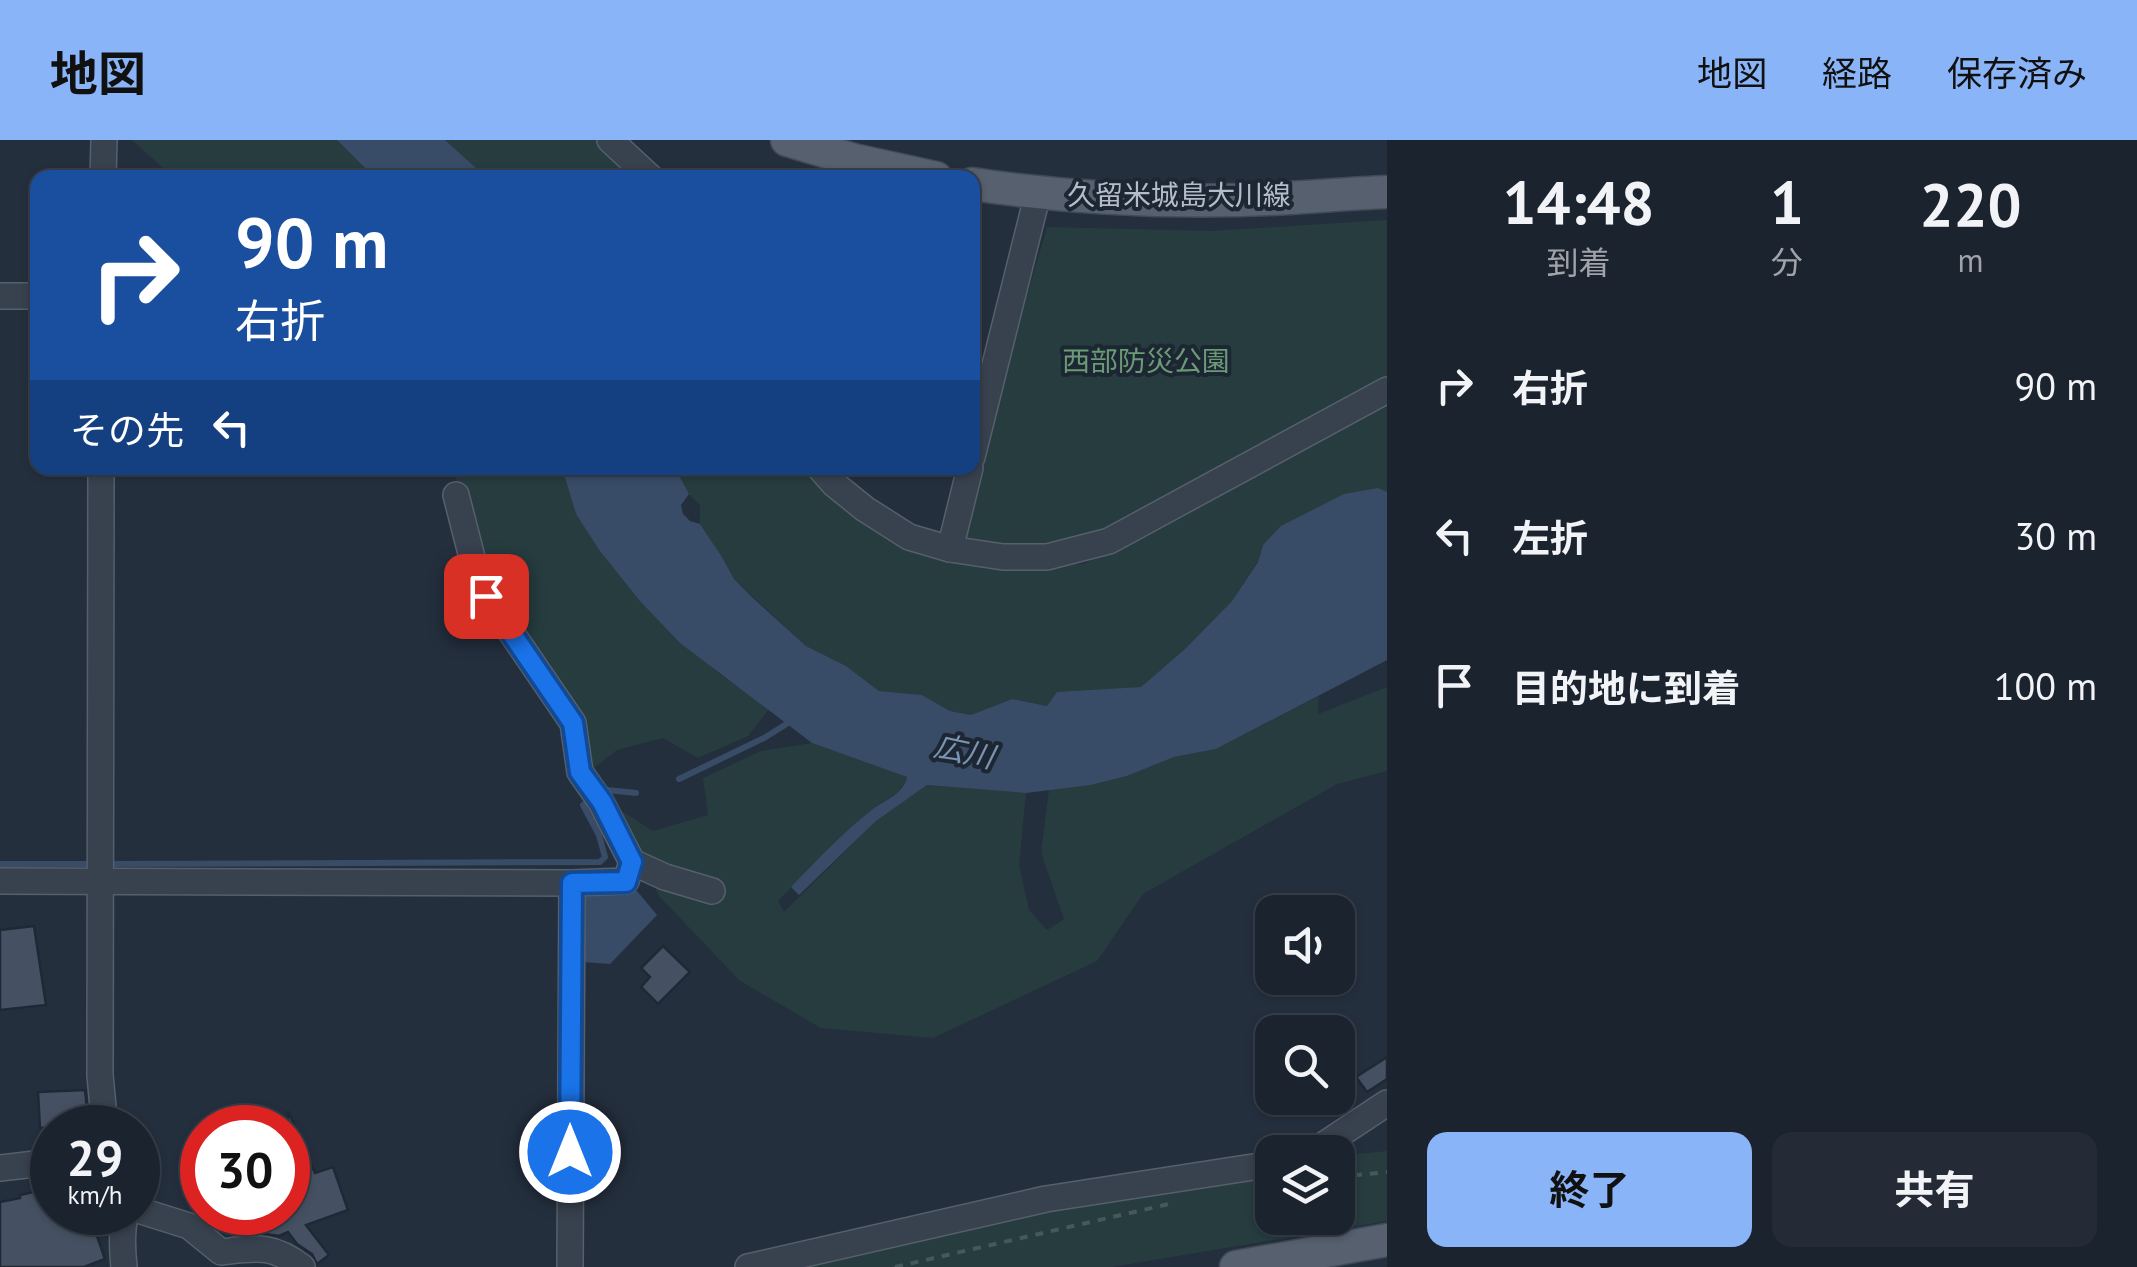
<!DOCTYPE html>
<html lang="ja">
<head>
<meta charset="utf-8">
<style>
  :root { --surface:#1b232e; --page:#242b36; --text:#f1f3f6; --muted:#a0a4aa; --line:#39404a; --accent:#8ab4f8 }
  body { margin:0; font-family:"PT Sans","Noto Sans JP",sans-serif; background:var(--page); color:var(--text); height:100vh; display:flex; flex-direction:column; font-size:38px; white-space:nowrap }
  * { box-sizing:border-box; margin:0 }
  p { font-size:32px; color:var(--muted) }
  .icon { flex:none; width:55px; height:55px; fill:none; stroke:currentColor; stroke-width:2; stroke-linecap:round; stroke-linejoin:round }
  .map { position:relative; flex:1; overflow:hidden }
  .panel { display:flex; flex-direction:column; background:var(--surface); width:750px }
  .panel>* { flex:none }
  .top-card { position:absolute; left:30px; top:30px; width:950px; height:305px; border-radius:20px; box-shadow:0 2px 8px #0004,0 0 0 2px var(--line); background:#1a4fa0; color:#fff; overflow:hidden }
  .tools { position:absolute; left:1255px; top:755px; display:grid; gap:20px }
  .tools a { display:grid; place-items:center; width:100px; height:100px; border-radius:20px; background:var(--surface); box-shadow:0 2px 8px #0004,0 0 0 2px var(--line); font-size:50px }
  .speed { position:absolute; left:30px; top:965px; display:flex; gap:20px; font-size:50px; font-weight:700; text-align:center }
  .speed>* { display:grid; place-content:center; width:130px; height:130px; border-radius:50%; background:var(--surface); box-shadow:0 2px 8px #0004,0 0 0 2px var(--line); line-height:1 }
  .speed small { font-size:25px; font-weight:400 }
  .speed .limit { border:15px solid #d22; background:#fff; color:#111 }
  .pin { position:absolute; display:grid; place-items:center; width:85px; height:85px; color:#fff; margin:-42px; border-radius:20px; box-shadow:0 5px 15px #0006 }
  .me { position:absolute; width:110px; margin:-55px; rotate:0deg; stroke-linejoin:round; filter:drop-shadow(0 0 8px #0008) }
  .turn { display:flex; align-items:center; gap:35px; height:210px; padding:0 40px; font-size:45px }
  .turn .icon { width:130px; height:130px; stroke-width:2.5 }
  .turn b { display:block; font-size:70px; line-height:85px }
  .then { display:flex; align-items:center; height:95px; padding:0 40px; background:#0003; gap:20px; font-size:38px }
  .eta { display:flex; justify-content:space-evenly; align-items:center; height:170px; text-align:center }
  .eta b { font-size:60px; font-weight:700; line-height:70px }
  .primary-button { display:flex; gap:20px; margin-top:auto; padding:20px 40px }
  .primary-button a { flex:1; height:115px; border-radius:20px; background:var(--accent); color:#111; font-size:40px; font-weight:700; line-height:115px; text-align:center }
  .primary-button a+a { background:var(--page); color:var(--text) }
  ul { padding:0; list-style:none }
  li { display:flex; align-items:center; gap:30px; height:150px; padding:0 40px }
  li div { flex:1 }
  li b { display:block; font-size:38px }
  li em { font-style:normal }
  header { display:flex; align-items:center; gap:60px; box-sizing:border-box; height:140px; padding:0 50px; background:var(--accent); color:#111 }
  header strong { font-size:48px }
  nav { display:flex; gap:55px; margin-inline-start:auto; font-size:35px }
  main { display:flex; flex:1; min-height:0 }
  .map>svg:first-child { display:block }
  .green { fill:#263c3f }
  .water { fill:#394c67 }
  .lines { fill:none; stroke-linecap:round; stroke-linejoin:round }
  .stream { stroke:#394c67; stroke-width:6 }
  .building { fill:#455162; stroke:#1f2835; stroke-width:2.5 }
  .minor-casing { stroke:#565f6c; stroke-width:28 }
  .major-casing { stroke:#414a57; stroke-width:35 }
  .path { stroke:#44595c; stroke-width:4; stroke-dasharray:8 8; stroke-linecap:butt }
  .minor { stroke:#38414e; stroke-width:25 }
  .major { stroke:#56606e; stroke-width:32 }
  .route-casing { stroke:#114b97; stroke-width:25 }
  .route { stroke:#1a73e8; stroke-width:18 }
  .labels { text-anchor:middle; stroke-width:8; stroke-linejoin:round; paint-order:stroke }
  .street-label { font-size:28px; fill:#b4bcc9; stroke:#1d2633 }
  .park-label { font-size:28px; fill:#6b9a76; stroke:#1d2633 }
  .water-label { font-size:30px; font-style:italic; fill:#7c92b1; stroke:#1d2633 }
</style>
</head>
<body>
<header>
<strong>地図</strong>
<nav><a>地図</a><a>経路</a><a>保存済み</a></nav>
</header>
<main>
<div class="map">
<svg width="1387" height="1127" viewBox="0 0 1387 1127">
  <rect width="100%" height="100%" fill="#242f3e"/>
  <g class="green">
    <polygon points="132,0 337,0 374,37 173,37"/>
    <polygon points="445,0 595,0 635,37 486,37"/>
    <polygon points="1387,80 1387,241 1119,387 1042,409 968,405 964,395 998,255 1047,87 1211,91"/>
    <polygon points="1387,261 1387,352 1378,349 1263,405 1258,421 1232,461 1185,509 1141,547 1110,550 1047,566 1011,559 971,575 950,571 922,555 879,551 846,526 806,506 734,439 722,417 700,384 700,365 689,354 675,328 811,328 830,353 1000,427 1084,424"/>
    <polygon points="453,328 562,328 576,374 713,529 769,569 748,596 698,618 663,598 617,610 594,628 583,582 488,447"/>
    <path d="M1387,547v84l-50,13 -194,110 -46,67 -164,77 -112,-10 -81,-47 -81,-85 -42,-88 36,23 55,-16 -5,-37 58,-27 51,-8 95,34c-4,17 -26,25 -39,36 -33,26 -61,58 -90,88l6,11 92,-91 51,-36 99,8 -7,72 10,45 18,20 17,-11 -23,-66 8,-64 42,-4 36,-9 47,-19 42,-8 103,-53 -1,18z"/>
    <polygon points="1387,1011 1387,1081 1112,1127 800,1127 1040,1073 1272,1027 1272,1078 1338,1078 1338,1016"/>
  </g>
  <g class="water">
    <polygon points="337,0 445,0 486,37 374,37"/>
    <path d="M562,328h113l14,26 -8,11 2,9 7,7 10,3 22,33 12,22 19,19 53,48 40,20 33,25 43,4 28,16 21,4 41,-16 35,7 10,-14 84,-5 44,-38 47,-48 26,-39 5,-17 18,-19 63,-32 34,-6 9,4v168l-171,89 -42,8 -47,19 -36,9 -65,8 -99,-8 -51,36 -77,74 -8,-8c26,-27 52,-55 82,-78 13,-9 31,-16 34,-32l-95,-34 -132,-100 -40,-42 -40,-50 -24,-37z"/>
    <polygon points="637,751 657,775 610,824 583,822 585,752"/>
  </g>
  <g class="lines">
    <g class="stream">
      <polyline points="679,639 764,598 793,580"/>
      <polyline points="602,654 607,650 636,653"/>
      <polyline points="0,724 94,724"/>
      <polyline points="106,724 600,722 605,717 599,695 583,665 591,660"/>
    </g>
  </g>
  <g class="building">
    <polygon points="34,786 46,865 0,870 0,790"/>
    <polygon points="663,806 690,832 658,864 641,847 650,837 641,828"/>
    <polygon points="1387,917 1387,939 1367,952 1356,937"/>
    <polygon points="85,950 89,988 40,988 38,952"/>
    <polygon points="288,971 315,1033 333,1027 348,1070 306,1085 329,1115 317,1124 312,1114 297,1104 288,1092 279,1096 258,1093 251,1086 238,1094 234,1094 232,1089 225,1093 215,1072 288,1072 288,1051 295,1047 293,1041 297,1040 288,1018"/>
    <polygon points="52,1048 52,1072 109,1072 106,1093 97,1096 105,1119 84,1127 0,1127 0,1062 20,1058 20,1055"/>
  </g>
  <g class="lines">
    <g class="minor-casing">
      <g id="minor">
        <polyline points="610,0 651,38"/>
        <polyline points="103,38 104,0"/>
        <polyline points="0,156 38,156"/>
        <polyline points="972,317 1038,53"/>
        <polyline points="101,328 100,935 105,988"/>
        <polyline points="820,328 834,344 865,369 909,397 950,409 1003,417 1047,417 1109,401 1387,250"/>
        <polyline points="456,355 477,437 487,457 573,583 580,632 601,662 632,722 665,737 712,751"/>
        <polyline points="950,409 970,328"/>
        <polyline points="0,741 572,743 570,1127"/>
        <polyline points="572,743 626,741 632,722"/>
        <polyline points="1313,1012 1387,963"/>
        <polyline points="0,1028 52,1022"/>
        <path d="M138,1070l51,16 32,26c36,-4 51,-8 81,15"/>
        <path d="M124,1127c-2,-18 -3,-37 2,-55"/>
        <polyline points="748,1127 1046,1059 1272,1024"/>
      </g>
    </g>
    <g class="major-casing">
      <g id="major">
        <polyline points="787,0 854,20 936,38"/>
        <path d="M972,44c89,13 179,18 269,16 49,-1 97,-6 146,-8"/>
        <polyline points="1236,1127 1387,1100"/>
      </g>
    </g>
    <g class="path">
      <polyline points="1338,1037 1387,1032"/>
      <polyline points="895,1127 1169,1064"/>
    </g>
    <use href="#minor" class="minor"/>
    <use href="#major" class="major"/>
  </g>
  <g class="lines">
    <g class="route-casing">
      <polyline id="route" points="486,456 573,583 580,632 602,662 632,722 626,742 572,743 570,1012"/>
    </g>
    <use href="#route" class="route"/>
  </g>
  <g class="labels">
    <g class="street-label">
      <text x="1179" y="65">久留米城島大川線</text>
    </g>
    <g class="park-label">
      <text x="1146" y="231">西部防災公園</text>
    </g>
    <g class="water-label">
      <text transform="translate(964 612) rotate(12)" y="10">広川</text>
    </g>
  </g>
</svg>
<div class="tools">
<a><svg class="icon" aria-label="sound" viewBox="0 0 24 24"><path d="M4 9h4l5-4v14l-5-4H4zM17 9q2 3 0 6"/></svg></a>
<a><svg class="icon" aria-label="search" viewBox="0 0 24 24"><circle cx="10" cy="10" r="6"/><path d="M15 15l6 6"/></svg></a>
<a><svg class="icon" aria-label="layers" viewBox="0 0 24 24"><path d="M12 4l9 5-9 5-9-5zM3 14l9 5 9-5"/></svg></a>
</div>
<div class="speed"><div>29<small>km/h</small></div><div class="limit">30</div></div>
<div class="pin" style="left:486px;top:456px;background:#d93025"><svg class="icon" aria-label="arrive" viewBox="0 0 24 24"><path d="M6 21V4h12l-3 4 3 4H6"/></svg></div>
<svg class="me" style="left:570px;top:1012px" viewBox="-20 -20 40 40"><circle r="17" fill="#1a73e8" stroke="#fff" stroke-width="3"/><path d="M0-11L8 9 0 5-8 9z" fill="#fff"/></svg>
<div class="top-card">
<div class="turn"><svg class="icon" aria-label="right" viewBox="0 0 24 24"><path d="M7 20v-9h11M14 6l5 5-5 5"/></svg><div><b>90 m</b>右折</div></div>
<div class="then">その先<svg class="icon" aria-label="left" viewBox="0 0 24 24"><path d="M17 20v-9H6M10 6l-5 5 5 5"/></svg></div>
</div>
</div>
<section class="panel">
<div class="eta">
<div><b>14:48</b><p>到着</p></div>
<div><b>1</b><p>分</p></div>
<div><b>220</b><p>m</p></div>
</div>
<ul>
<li><svg class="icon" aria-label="right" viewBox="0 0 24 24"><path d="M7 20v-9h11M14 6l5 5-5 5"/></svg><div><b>右折</b></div><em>90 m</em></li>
<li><svg class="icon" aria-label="left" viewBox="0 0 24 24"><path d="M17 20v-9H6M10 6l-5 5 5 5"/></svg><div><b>左折</b></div><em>30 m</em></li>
<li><svg class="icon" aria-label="arrive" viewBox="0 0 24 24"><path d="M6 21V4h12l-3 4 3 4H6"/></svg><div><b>目的地に到着</b></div><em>100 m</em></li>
</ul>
<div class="primary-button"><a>終了</a><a>共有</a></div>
</section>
</main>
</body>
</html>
